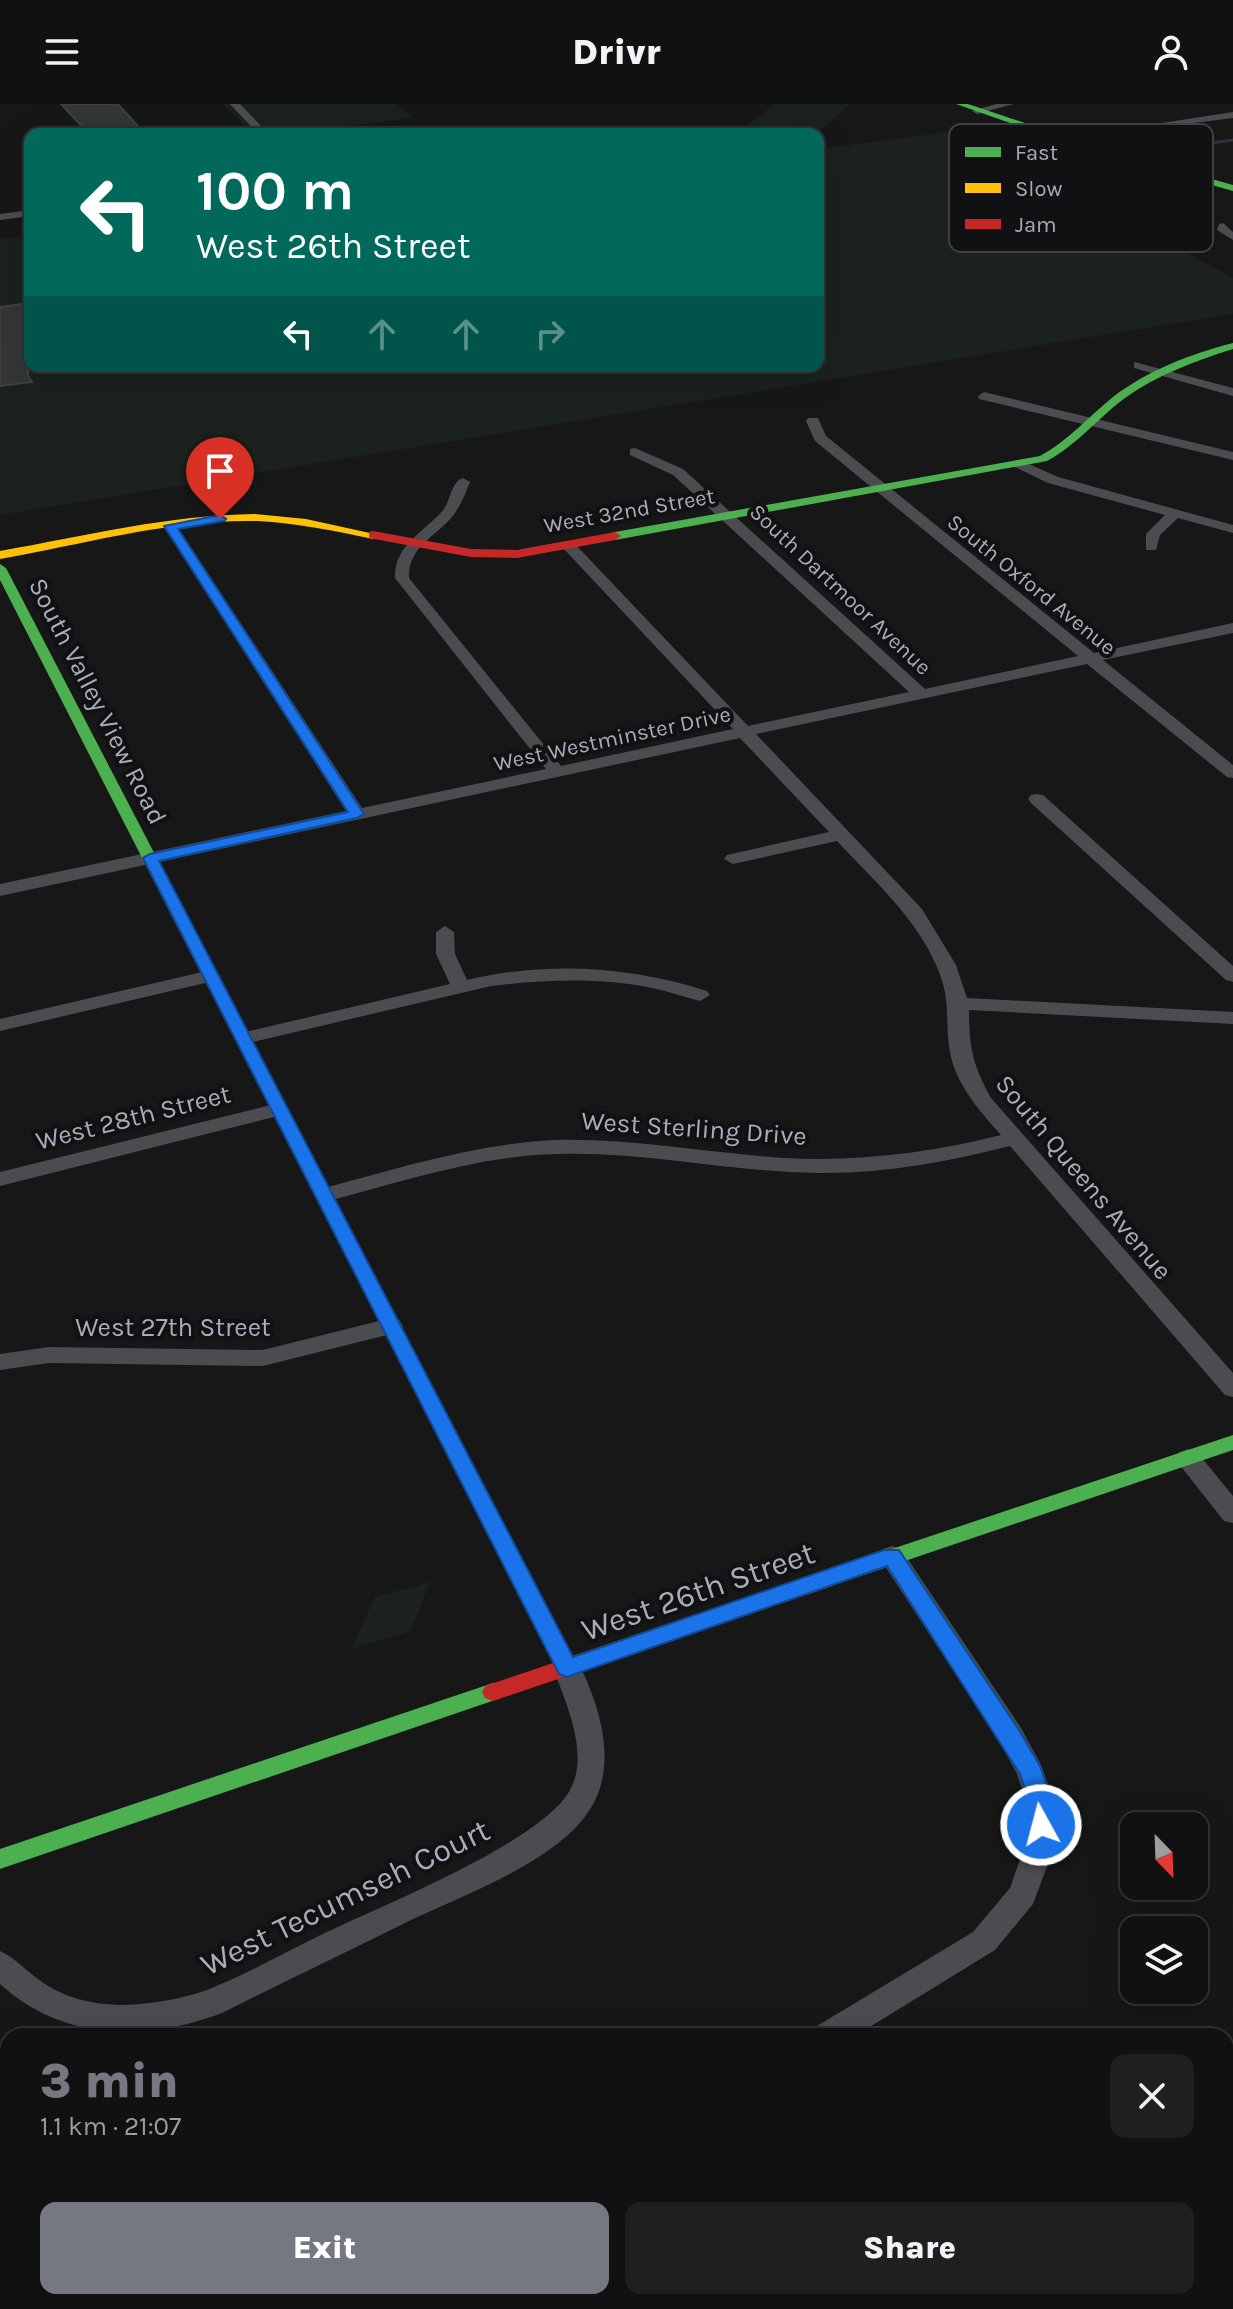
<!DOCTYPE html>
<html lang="en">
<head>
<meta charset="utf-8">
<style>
  :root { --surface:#111; --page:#1e1f1f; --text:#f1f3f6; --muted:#9c9d9f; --line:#303131; --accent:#757880 }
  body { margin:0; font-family:Karla,sans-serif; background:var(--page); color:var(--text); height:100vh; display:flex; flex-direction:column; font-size:30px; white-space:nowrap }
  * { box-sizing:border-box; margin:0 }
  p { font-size:26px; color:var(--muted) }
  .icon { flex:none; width:44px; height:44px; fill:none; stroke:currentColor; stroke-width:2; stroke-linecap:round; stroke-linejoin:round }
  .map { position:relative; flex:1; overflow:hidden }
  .panel { position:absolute; left:0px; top:1924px; width:1234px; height:282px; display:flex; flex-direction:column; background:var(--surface); border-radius:24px 24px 0 0; box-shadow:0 8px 32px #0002,0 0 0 2px var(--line) }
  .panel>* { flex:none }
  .banner { position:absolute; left:24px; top:24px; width:800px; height:244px; border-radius:16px; box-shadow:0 8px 32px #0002,0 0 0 2px var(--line); background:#00695c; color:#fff; overflow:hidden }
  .needle { width:52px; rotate:157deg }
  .controls { position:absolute; left:1120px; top:1708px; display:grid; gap:16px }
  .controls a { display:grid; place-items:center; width:88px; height:88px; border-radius:16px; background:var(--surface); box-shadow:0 8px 32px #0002,0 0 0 2px var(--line); font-size:40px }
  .pin { position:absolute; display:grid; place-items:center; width:68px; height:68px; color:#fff; margin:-82px -34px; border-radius:50% 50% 50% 0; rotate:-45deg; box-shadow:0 0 8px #0007 }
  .pin .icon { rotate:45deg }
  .me { position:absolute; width:88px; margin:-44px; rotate:353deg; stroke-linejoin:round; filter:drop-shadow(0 0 6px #0008) }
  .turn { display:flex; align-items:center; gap:28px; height:168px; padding:0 40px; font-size:36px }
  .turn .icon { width:104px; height:104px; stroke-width:2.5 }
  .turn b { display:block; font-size:56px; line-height:68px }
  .lanes { display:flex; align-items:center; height:76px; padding:0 40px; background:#0003; justify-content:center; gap:40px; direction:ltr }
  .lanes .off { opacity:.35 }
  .round { display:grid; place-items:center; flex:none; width:84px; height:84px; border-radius:16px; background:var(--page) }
  .headline { display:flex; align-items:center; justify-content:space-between; height:136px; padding:0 40px }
  h1 { font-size:48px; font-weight:800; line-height:60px; color:var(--accent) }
  .button { display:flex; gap:16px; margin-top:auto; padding:16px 40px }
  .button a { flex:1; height:92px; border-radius:16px; background:var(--accent); color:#fff; font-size:32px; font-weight:800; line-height:92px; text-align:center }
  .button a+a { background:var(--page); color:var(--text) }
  header { display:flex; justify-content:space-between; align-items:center; height:104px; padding:0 40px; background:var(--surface); font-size:36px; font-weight:800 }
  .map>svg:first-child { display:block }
  .green { fill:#1b211c }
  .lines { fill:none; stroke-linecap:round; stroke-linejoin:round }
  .stream { stroke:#2a3239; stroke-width:3 }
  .building { fill:#343537; stroke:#3f4043; stroke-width:2 }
  .street { fill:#4b4c50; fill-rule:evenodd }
  .fast { fill:#4caf50; fill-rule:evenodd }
  .slow { fill:#ffc107; fill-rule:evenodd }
  .jam { fill:#c62828; fill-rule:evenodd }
  .route { fill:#1a73e8; stroke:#114b97; stroke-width:2 }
  .labels { text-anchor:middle; stroke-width:8; stroke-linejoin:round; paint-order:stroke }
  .far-street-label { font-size:22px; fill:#a8adb8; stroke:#111113 }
  .street-label { font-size:26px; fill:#a8adb8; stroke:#111113 }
  .near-street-label { font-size:32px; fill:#a8adb8; stroke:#111113 }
  .key { fill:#111113; stroke:#3e4045; stroke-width:2 }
  .key-label { font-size:22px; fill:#a8adb8 }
</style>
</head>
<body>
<header><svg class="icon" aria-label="menu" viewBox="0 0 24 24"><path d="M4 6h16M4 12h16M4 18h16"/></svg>Drivr<svg class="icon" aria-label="person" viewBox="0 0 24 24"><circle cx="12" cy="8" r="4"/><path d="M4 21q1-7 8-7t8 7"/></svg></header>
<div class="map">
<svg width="1233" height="2205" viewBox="0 0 1233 2205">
  <rect width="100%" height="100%" fill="#171717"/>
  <g class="green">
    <polygon points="223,0 396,0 413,14 282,30 253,30"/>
    <polygon points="774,0 850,0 816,30 742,26"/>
    <polygon points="962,26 1233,174 1233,210 0,411 0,267 34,262 818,262 818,45"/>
    <polygon points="30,132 30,200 0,204 0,135"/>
    <polygon points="430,1478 411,1527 351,1545 375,1493"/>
  </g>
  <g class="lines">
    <polyline class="stream" points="1152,47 1233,36"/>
  </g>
  <g class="building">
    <polygon points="61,0 118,0 145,30 89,30"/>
    <polygon points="30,199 28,272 32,278 0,282 0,203"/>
  </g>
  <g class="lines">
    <g class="street">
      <polygon points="230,0 240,0 269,30 258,30"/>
      <polygon points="996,0 1014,0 977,10 972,7"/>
      <polygon points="1233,8 1233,14 1154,24 1149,21"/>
      <polygon points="1163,62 1167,63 1167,67 1129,79 1124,76"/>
      <polygon points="30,106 30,112 0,116 0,110"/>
      <polygon points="1223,119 1233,128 1233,136 1217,126 1219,120"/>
      <polygon points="1134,258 1233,284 1233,292 1134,264"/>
      <polygon points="984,288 1233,348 1233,356 979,295 978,292"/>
      <path d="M808,314h10l8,18 268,217 139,-30v10l-130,27 130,105v13l-6,-1 -140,-113 -331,70 166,175 34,56 11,33 266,14v12l-264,-14c0,38 4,55 22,88l242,275v24l-8,-2 -215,-249c-63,16 -127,28 -192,27 -88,-1 -174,-22 -261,-19 -80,2 -156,28 -232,48l-8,-2 -3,-5 3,-5c78,-21 156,-46 237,-50 77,-2 154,13 230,18 73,4 145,-5 217,-23 -23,-26 -48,-54 -52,-89 -4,-33 2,-46 -12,-79 -21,-50 -64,-87 -100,-126l-104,23 -9,-5 3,-4 102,-23 -89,-94 -740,158v-12l346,-73 -183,-285 7,-4 7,4 185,282 184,-39 -151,-191c-1,-34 30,-46 49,-69 7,-10 7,-27 19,-31l7,4c-5,12 -9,24 -18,35 -17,20 -44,30 -43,61l152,188 172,-37 -170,-181 -2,-3 7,-4 5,1 175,184 161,-34 -236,-217 -43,-20v-6l5,-1 48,21 242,220 153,-33 -263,-215 -9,-20z"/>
      <polygon points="1020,356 1058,373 1233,421 1233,429 1178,414 1160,431 1156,446 1146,446 1146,430 1165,411 1048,379 1015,363 1013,360"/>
      <polygon points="1037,690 1043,691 1233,862 1233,878 1226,876 1031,699 1028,695 1031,691"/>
      <path d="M445,822l9,6 1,22 12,26c79,-19 163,-14 240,11l3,4 -10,6c-16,-4 -32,-10 -48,-13 -53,-11 -108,-8 -161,-2l-247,58 -10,-6 3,-4 213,-50 -14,-30v-22z"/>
      <polygon points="211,866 221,872 218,876 0,927 0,915"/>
      <polygon points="279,999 289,1005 286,1010 0,1082 0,1068"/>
      <polygon points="391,1214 399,1216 403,1222 399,1228 263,1262 49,1259 0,1266 0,1250 49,1243 263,1246"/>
      <polygon points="1188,1345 1197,1348 1233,1392 1233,1419 1224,1417 1179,1360 1176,1354 1179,1348"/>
      <polygon points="892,1442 901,1445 1021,1624 1041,1661 1054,1697 1054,1744 1033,1800 995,1846 855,1932 812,1932 817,1922 973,1828 1010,1784 1024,1744 1026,1697 1017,1670 1001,1640 883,1459 879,1452 883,1445"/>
      <path d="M567,1553l10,3c22,43 41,102 15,146 -32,56 -133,90 -189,118 -61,30 -121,59 -181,89 -77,29 -159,28 -222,-29v-33c14,6 22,16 34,25 26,21 57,29 90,29 27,-1 58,-6 83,-15 41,-16 80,-39 120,-58 56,-27 216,-91 243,-142 20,-36 -4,-87 -17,-122l4,-8z"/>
      <polygon points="1233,2125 1233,2161 1226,2164 1226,2127"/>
      <polygon points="456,2198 494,2198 491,2205 453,2205"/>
      <polygon points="847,2198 884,2198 887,2205 850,2205"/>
      <polygon points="1144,2198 1183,2198 1180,2205 1141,2205"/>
    </g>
    <g class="fast">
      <polygon points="956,0 968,0 1091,41 1233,81 1233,87 1085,45"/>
      <path d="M1233,239v6c-38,12 -76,26 -108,49 -27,20 -48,47 -78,63l-432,79 -6,-4 6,-4 425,-76c28,-15 48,-39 73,-59 35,-27 78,-43 120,-54z"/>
      <polygon points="0,460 6,464 475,1366 472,1371 458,1371 455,1366 0,476"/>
      <polygon points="1233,1331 1233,1346 825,1484 817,1482 814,1476 817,1470"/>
      <polygon points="493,1579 501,1582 504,1588 501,1594 0,1765 0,1745"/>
    </g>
    <path class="slow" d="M255,410l51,5 73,16 -6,4c-38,-8 -77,-16 -116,-18 -86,-2 -173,23 -257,38v-8c85,-15 169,-36 255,-37z"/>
    <g class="jam">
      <polygon points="373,427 471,445 517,446 615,428 621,432 615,436 517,454 471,453 369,434 369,428"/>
      <polygon points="465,1359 472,1361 475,1366 572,1552 825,1468 833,1470 836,1476 833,1482 493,1597 485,1594 482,1588 485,1582 553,1559 455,1366 458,1361"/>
    </g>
  </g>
  <polygon class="route" points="220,411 226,415 224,417 178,425 364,710 357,714 159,757 573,1553 884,1446 899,1446 1019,1626 1040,1662 1052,1697 1053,1721 1049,1728 1041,1731 1032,1728 1029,1721 1029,1697 1020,1670 887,1462 575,1570 567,1573 559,1570 143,754 150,750 348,708 164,422"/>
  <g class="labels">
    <g class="far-street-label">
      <text transform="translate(629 406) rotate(-10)" y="8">West 32nd Street</text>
      <text transform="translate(1032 480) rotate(39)" y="8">South Oxford Avenue</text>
      <text transform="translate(841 485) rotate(43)" y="8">South Dartmoor Avenue</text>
      <text transform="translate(612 634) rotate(-12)" y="8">West Westminster Drive</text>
    </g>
    <g class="street-label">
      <text transform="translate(98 597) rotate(63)" y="9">South Valley View Road</text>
      <text transform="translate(133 1013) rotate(-14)" y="9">West 28th Street</text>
      <text transform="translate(694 1024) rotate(4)" y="9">West Sterling Drive</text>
      <text transform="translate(1084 1073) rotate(50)" y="9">South Queens Avenue</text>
      <text x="173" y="1232">West 27th Street</text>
    </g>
    <g class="near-street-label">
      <text transform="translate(698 1487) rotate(-19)" y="11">West 26th Street</text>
      <text transform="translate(345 1793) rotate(-26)" y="11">West Tecumseh Court</text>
    </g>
  </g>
  <rect x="949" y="20" width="264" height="128" rx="12" class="key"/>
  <rect x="965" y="43" width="36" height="10" fill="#4caf50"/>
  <rect x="965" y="79" width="36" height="10" fill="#ffc107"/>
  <rect x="965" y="115" width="36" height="10" fill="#c62828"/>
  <g class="key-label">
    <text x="1015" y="56">Fast</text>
    <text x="1015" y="92">Slow</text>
    <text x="1015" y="128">Jam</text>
  </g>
</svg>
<div class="controls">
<a><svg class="needle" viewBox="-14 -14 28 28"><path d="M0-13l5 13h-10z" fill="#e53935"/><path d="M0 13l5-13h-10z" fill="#9c9d9f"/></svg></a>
<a><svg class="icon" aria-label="layers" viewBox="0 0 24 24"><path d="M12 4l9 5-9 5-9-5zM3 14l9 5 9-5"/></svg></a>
</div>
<div class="pin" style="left:220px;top:415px;background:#d93025"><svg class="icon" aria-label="arrive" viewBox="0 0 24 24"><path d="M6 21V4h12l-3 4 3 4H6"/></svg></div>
<svg class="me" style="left:1041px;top:1721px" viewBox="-20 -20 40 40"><circle r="17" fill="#1a73e8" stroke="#fff" stroke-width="3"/><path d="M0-11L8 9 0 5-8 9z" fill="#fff"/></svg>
<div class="banner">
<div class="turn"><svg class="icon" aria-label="left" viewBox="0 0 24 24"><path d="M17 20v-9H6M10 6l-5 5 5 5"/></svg><div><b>100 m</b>West 26th Street</div></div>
<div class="lanes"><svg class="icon" aria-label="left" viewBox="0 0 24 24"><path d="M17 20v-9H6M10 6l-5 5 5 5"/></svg><svg class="icon off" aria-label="ahead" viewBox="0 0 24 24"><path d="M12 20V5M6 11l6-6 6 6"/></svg><svg class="icon off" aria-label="ahead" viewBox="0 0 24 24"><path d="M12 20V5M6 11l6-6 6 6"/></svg><svg class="icon off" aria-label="right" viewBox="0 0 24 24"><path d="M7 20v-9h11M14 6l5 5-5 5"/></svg></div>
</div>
<section class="panel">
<div class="headline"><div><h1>3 min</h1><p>1.1 km · 21:07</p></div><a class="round"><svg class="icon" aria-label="close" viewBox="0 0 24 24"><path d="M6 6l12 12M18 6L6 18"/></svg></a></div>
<div class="button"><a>Exit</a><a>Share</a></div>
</section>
</div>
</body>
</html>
